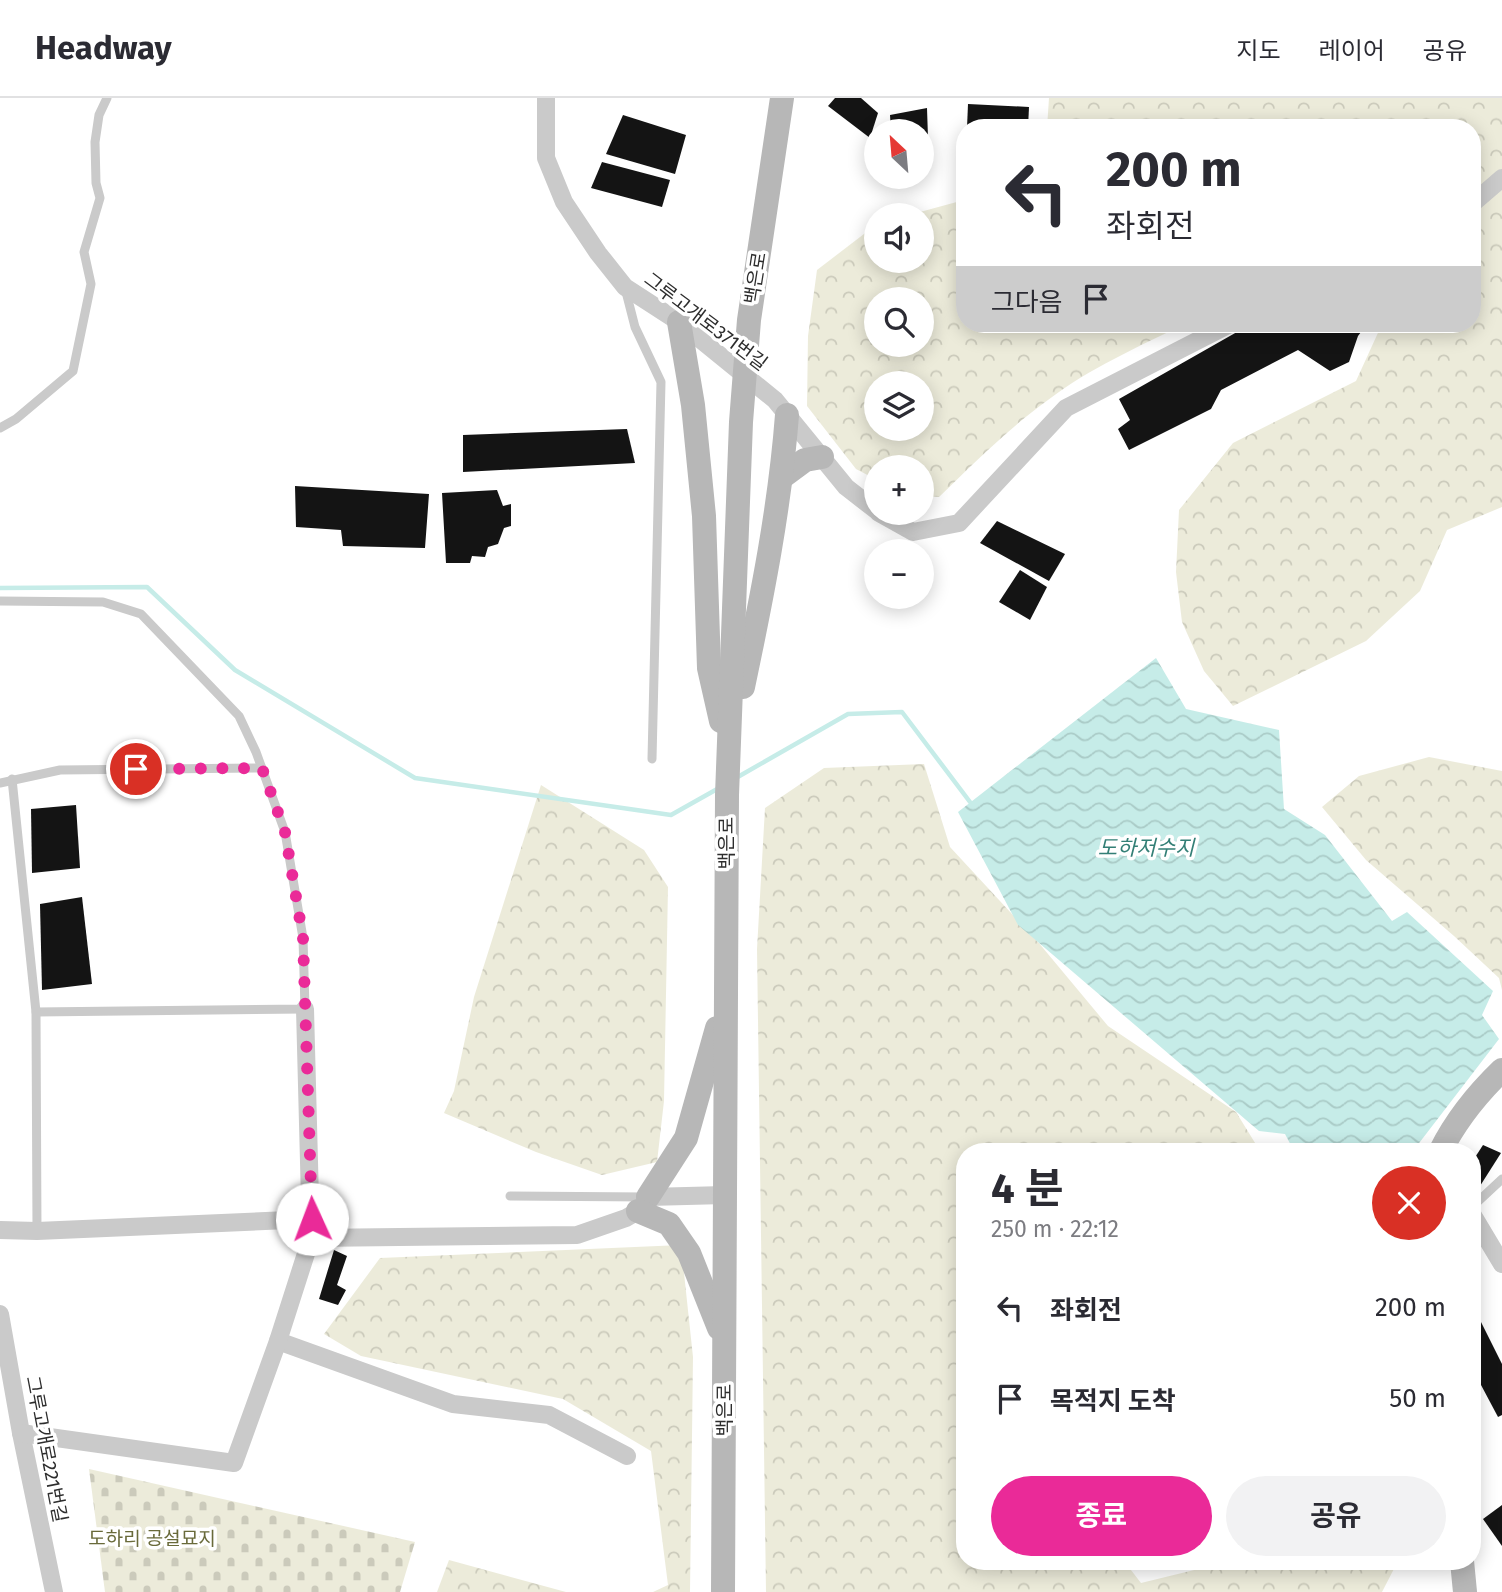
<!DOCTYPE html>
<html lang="ko">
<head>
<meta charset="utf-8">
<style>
  :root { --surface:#fff; --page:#f2f2f3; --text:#2b2b33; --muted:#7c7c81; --line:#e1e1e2; --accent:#ea2a98 }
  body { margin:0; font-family:"Fira Sans","Noto Sans KR",sans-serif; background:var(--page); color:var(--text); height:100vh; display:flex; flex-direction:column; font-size:26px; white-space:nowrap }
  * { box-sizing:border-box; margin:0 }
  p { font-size:23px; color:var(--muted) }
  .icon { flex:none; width:38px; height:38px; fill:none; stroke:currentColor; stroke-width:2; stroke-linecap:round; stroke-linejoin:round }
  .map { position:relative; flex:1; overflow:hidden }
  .panel { position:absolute; left:956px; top:1045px; width:525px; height:427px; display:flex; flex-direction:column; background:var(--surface); border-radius:28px; box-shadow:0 4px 18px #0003 }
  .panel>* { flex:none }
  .hud { position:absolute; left:956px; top:21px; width:525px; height:214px; border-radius:28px; box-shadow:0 4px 18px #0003; background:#fff; color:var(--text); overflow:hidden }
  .needle { width:46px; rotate:334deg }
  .controls { position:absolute; left:864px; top:21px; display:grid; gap:14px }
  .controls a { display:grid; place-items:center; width:70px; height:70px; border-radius:50%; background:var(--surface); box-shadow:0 4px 18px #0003; font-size:35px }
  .pin { position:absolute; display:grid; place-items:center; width:60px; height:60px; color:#fff; margin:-30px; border:4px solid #fff; border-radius:50%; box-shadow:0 2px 7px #0007 }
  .me { position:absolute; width:77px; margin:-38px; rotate:358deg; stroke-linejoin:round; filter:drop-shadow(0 0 5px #0008) }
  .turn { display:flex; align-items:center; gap:24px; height:147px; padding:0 35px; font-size:32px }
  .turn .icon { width:91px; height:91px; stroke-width:2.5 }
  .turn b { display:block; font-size:49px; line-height:60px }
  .then { display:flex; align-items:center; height:66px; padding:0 35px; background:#0003; gap:14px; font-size:26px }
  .round { display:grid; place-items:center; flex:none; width:74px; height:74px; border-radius:37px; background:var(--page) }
  .headline { display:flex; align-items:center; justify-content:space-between; height:119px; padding:0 35px }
  h1 { font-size:42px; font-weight:700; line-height:52px }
  .primary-button { display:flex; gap:14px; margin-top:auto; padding:14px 35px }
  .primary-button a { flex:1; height:80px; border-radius:42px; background:var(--accent); color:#fff; font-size:28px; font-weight:700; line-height:80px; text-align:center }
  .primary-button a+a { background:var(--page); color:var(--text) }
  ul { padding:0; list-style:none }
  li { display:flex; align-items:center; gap:21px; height:91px; padding:0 35px }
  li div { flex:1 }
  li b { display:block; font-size:26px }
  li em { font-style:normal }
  header { display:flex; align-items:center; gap:42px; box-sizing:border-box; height:98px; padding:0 35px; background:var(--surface); border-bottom:2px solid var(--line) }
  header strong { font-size:33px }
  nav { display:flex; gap:38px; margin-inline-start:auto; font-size:24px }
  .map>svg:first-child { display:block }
  .forest { fill:url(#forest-crowns); fill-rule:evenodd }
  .cemetery { fill:url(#cemetery-stones) }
  .water { fill:url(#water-waves) }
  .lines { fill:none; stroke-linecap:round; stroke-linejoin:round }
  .stream { stroke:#c6ece8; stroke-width:4.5 }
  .building { fill:#141414 }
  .lane { stroke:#cacaca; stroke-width:9 }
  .street { stroke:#cacaca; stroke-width:18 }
  .secondary { stroke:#b7b7b7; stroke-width:24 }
  .route { stroke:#ea2a98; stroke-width:12; stroke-dasharray:0 21.6 }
  .labels { text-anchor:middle; stroke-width:7; stroke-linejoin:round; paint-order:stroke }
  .street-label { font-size:19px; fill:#2d2d2d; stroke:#fff }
  .park-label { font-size:19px; fill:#696a3a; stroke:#fff }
  .water-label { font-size:21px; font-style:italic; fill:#337f76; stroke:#fff }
</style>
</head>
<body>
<header>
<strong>Headway</strong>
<nav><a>지도</a><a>레이어</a><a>공유</a></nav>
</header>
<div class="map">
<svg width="1502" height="1494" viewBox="0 0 1502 1494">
  <defs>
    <pattern id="forest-crowns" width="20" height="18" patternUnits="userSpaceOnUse" patternTransform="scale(1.75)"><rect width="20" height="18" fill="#ecebda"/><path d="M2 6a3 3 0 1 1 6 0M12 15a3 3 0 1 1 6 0" fill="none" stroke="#cbcabb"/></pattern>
    <pattern id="cemetery-stones" width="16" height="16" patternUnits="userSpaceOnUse" patternTransform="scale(1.75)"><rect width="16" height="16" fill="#ecebda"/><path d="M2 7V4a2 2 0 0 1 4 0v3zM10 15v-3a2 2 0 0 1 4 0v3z" fill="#cbcabb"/></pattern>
    <pattern id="water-waves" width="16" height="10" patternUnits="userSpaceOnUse" patternTransform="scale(1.75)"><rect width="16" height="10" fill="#c6ece8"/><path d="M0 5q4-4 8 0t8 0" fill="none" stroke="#aacbc7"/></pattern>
  </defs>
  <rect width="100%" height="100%" fill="#fff"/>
  <g class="forest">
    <polygon points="1049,0 1502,0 1502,409 1447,432 1420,493 1366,543 1233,608 1204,573 1182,524 1176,474 1179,412 1233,345 1356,283 1382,226 1472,226 1472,30 1047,30"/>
    <path d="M964,102v124h221c-47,23 -95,44 -137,76 -39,28 -74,63 -109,97l-17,-1v-29h-45v13l-21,-11 -49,-63 1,-70 9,-66 60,-46v37h45v-46h-13zM877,201h45v46h-45zM877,285h45v46h-45z"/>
    <polygon points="1429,659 1502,673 1502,892 1499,880 1454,838 1366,762 1322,709 1359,678"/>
    <polygon points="924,666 950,749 1038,844 1108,928 1236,1014 1260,1053 964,1054 964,1463 1124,1463 1141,1485 1231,1463 1398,1463 1382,1494 766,1494 757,851 765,710 824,670"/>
    <polygon points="541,687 644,752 668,789 664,1003 657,1064 602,1077 536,1054 444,1015 454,993 474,899"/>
    <polygon points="681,1147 693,1259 690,1494 653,1494 668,1487 651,1353 563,1301 361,1258 324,1236 380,1160"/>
    <polygon points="449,1462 566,1494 437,1494"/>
  </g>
  <polygon class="cemetery" points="89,1371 415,1444 400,1494 105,1494"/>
  <polygon class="water" points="1156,560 1186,611 1279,632 1284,711 1325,737 1392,823 1407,814 1493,893 1482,917 1499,941 1413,1053 1294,1053 1285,1036 1259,1033 1018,827 958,714"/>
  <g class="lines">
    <g class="stream">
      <polyline points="0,490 147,489 235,572 415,680 671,717 719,690"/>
      <polyline points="736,680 848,616 902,614 970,704"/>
    </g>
  </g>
  <g class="building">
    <polygon points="835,0 861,0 878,15 870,40 828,8"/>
    <polygon points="968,6 1029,9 1028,30 967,30"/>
    <polygon points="927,10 928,40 922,41 922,33 891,33 890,17"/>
    <polygon points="623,17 686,37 675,76 606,56"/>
    <polygon points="602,64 670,82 662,109 591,90"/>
    <polygon points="1251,226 1367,226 1358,238 1349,264 1330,273 1298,252 1221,292 1211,311 1129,352 1118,331 1130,322 1119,301"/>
    <polygon points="627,331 635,365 463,374 463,337"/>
    <polygon points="295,388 429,396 425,450 343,448 341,432 296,429"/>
    <polygon points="497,392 503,408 511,406 511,428 504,430 498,446 488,449 485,459 472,458 470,465 446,465 442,395"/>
    <polygon points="997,423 1065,456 1049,483 980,445"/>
    <polygon points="1020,472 1047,489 1030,522 999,504"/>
    <polygon points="76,707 80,770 32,775 31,711"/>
    <polygon points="82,799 92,886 42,892 40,806"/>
    <polygon points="1483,1047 1501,1055 1480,1088 1472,1082 1472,1064"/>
    <polygon points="334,1152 347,1158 337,1187 346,1192 338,1207 319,1201"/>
    <polygon points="1480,1222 1502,1266 1502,1317 1498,1319 1472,1270 1472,1225"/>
    <polygon points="1502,1407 1502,1448 1483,1421"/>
  </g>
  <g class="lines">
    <g class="lane">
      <polyline points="625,190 635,229 661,284 652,661"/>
      <polyline points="0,330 16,321 73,273 91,186 84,154 100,100 96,85 95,44 99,17 107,0"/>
      <polyline points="0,503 103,504 141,516 239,618 256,654 285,734 303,840 305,911 36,914"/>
      <polyline points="12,681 36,914 37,1133"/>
      <polyline points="0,685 60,672 262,670"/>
      <polyline points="510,1098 647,1099"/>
      <polyline points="1472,1109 1502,1081"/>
    </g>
    <g class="street">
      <polyline points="546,0 546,60 564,104 598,155 625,189 679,224 775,302 846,389 877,413"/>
      <polyline points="1472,106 1502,80"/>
      <polyline points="879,415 913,434 959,425 1066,310 1230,226"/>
      <polyline points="1472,1116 1502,1166"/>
      <polyline points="0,1132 37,1133 311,1121"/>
      <polyline points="311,1140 577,1137 626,1120 638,1113 648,1099 725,1097"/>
      <polyline points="0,1216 21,1335 54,1494"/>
      <polyline points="278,1243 453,1306 549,1317 627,1358"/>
      <polyline points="21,1335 234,1365 278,1243 311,1140 305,911"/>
    </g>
    <g class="secondary">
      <polyline points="679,224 693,307 704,418 709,570 721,623"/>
      <polyline points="782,379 805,362 822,359"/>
      <path d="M743,589c19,-90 37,-180 44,-272"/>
      <path d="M1440,1054c16,-32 37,-58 62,-82"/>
      <polyline points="648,1099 686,1040 717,930"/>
      <polyline points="638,1113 669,1126 689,1155 719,1230"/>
      <polyline points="1462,1463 1465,1494"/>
      <polyline points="723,1494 727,697 741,324 749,222 782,0"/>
    </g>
  </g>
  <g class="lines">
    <polyline class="route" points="136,671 262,670 285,734 303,840 312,1121"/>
  </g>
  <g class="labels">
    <g class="street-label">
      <text transform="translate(755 180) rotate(-81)" y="7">백은로</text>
      <text transform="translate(706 223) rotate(37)" y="7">그루고개로371번길</text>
      <text transform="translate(726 745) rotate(-90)" y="7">백은로</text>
      <text transform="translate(724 1312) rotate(-90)" y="7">백은로</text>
      <text transform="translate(47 1351) rotate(79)" y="7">그루고개로221번길</text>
    </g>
    <g class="park-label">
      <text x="152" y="1447">도하리 공설묘지</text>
    </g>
    <g class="water-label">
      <text x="1146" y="757">도하저수지</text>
    </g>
  </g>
</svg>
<div class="controls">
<a><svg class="needle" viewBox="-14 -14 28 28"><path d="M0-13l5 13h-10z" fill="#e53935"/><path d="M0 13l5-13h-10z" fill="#7c7c81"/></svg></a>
<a><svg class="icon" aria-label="sound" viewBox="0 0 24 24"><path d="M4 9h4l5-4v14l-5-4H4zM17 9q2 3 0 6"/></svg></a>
<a><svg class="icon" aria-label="search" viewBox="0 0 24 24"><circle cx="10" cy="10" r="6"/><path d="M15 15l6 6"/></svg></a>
<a><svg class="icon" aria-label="layers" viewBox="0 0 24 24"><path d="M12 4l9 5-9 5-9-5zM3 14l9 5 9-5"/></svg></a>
<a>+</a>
<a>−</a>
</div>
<div class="pin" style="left:136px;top:671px;background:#d93025"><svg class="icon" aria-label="arrive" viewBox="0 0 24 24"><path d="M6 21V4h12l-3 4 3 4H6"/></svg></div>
<svg class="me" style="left:312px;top:1121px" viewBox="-20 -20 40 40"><circle r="19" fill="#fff"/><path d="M0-13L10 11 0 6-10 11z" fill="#ea2a98"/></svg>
<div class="hud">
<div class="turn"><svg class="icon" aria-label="left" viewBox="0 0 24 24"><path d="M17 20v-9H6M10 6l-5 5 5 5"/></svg><div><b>200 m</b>좌회전</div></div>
<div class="then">그다음<svg class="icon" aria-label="arrive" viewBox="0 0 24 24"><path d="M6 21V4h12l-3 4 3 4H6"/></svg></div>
</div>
<section class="panel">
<div class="headline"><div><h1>4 분</h1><p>250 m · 22:12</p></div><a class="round" style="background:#d93025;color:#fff"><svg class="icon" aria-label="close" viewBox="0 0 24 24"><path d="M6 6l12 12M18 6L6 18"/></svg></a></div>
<ul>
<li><svg class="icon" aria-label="left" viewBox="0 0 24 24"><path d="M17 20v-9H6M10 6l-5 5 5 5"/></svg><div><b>좌회전</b></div><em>200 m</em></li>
<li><svg class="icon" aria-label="arrive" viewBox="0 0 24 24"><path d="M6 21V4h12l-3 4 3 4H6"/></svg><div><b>목적지 도착</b></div><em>50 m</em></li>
</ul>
<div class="primary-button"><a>종료</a><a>공유</a></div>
</section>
</div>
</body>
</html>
